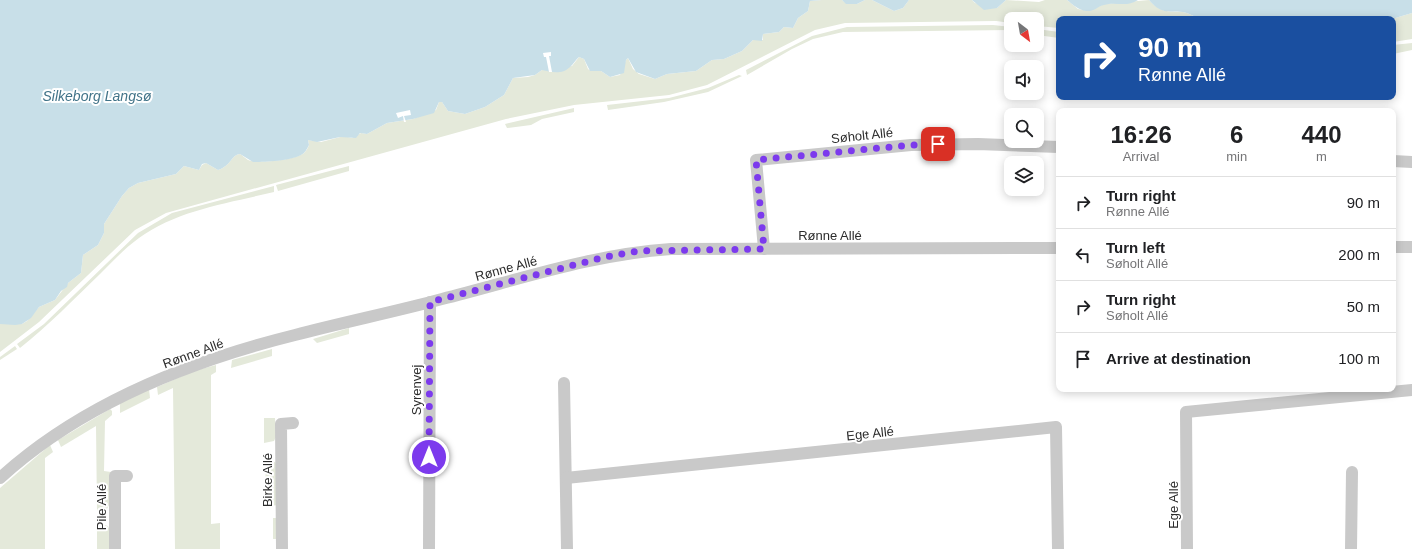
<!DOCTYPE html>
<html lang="en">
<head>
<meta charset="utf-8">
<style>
  :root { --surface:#fff; --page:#f6f6f6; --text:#202124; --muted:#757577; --line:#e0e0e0 }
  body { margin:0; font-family:Helvetica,sans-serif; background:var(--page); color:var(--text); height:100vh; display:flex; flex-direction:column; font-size:15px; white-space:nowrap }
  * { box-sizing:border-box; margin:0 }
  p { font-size:13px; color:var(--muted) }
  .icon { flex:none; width:22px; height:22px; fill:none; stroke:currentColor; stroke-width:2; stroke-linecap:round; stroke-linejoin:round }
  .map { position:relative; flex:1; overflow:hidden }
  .sheet { position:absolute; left:1056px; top:108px; width:340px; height:284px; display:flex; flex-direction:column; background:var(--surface); border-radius:8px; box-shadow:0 2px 10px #0003 }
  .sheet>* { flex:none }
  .top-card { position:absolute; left:1056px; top:16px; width:340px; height:84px; border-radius:8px; box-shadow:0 2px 10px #0003; background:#1a4fa0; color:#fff; overflow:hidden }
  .needle { width:26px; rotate:149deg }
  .controls { position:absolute; left:1004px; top:12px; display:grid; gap:8px }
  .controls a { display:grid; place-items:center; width:40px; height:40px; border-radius:8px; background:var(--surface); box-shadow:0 2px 10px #0003; font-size:20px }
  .pin { position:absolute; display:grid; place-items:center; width:34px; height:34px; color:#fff; margin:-17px; border-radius:8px; box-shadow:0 2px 6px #0006 }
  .me { position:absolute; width:44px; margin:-22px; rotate:0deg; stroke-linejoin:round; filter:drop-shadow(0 0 3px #0008) }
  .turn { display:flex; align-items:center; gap:14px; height:84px; padding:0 16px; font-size:18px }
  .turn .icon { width:52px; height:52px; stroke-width:2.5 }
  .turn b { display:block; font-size:28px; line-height:34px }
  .eta { display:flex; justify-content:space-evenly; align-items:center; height:68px; text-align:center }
  .eta b { font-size:24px; font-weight:700; line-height:28px }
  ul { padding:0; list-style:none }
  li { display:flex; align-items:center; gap:12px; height:52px; padding:0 16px; border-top:1px solid var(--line) }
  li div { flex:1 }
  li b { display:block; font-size:15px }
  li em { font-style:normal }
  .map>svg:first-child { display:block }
  .green { fill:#e4e9da }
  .water { fill:#c8dfe8 }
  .pier { fill:#fff }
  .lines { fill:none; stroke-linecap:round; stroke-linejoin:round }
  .street { stroke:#c9c9c9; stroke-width:12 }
  .route { stroke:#7c3aed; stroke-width:7; stroke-dasharray:0 12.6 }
  .labels { text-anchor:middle; stroke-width:4; stroke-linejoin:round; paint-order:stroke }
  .street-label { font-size:13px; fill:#2c2c2c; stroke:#fff }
  .water-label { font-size:14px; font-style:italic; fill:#417388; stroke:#fff }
</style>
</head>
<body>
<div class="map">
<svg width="1412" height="549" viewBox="0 0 1412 549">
  <rect width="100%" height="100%" fill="#fff"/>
  <g class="green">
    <path d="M822,0h20l5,4h10l8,-4h7l22,11 9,-3 6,-8h63l3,3 22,5 9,-8 33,2 6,-2h22l11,9 11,2 15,-7 45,-4c12,13 18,11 34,12 6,1 12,5 18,7h-142v9l-22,-2v-7h-26v4l-15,-2 -151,2 -30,7 -108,55 -38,10 -95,10 -68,14 -340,94 -31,17 -96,92 -39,30v-28h22l5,-3 12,-14 16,-7 13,-17 13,-10 2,-18 15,-10 6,-12v-9l18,-28 7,-8 9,-5 38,-9 8,-8 15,4 3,-5 4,-2 12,7c13,-4 13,-15 22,-16 2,1 5,4 8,6 9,4 47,0 56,-7 2,-2 4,-5 5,-8l-1,-5 13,2 23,-6 8,2 9,-5 6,1 20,-11 26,-4 23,-9 3,-8h3l6,9 17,3 20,-7 19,-12 9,-17 15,-1 7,-2 7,-5 30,-4 7,-9 5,2 4,10 3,2h10l9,6 10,-2 6,-15 2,-2 5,11 6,5 16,5 12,-5 29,-3 16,-11 12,-1 18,-8 11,-11h10v-6l16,-2 5,-5 9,1 5,-10 10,-7 2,-10z"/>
    <polygon points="1412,13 1412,39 1393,42 1393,19 1392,19"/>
    <polygon points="993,25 1011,27 1011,30 843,32 813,39 792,49 747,75 746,70 812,36 847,27"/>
    <polygon points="1037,29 1059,32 1059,38 1037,35"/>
    <polygon points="1412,43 1412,50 1393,54 1393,45"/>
    <polygon points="739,75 742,76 708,92 664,102 608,110 607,105 669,98 708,88"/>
    <polygon points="574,108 574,112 542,119 531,125 507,128 505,124"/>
    <polygon points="349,166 349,171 278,191 276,185"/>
    <path d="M274,186v6c-45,11 -97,18 -135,46 -14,10 -26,23 -38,35 -27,26 -52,52 -81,75l-3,-4 27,-20 94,-91 34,-20z"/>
    <polygon points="349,328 349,334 317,343 313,339"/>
    <polygon points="15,346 17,349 0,360 0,357"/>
    <polygon points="272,349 272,356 231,368 232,360"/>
    <polygon points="216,365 216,372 211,375 211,524 220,523 220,549 175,549 173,388 158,395 157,387 194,371"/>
    <polygon points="149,389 150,398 120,413 120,403"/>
    <polygon points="110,409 112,411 112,415 105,421 104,471 111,472 110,503 107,509 97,511 96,426 61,447 58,440"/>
    <polygon points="264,418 275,418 276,437 274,441 264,443"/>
    <polygon points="50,445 53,452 45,458 45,549 0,549 0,488"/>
    <polygon points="265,460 273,461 276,463 277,505 271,506 272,488 266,487"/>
    <polygon points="273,518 276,518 277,539 273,539"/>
    <polygon points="97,523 108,526 110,531 110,549 91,549 97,549"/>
  </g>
  <g class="water">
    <path d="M0,0h822l-12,1 -2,10 -10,7 -5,10 -9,-1 -5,5 -16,2 -1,7 -9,-1 -11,11 -18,8 -12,1 -16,11 -29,3 -12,5 -19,-7 -8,-14 -2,2 -2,13 -14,4 -9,-6h-11l-6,-12 -5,-2c-4,3 -5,7 -9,10 -8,8 -19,5 -28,3l-7,5 -22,3 -9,17 -19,12 -20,7 -17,-3 -6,-9h-3l-5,11 -21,6 -26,4 -20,11 -7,-1 -4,5 -16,-1 -23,5 -9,-2 1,5c-2,4 -4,8 -8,10 -11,6 -36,7 -48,7l-13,-8c-9,1 -9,12 -22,16l-12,-7 -4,1 -3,6 -15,-4 -8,8 -38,9 -9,5 -7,8 -18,28v9l-6,12 -15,10 -2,18 -13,10 -1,4 -6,4 -6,9 -16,7 -8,11 -9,6 -7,1 -15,-1z"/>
    <polygon points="842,0 865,0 857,4 846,4"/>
    <polygon points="872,0 909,0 903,8 894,11"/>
    <polygon points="972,0 1006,0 997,8 984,10"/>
    <path d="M1067,0h71c-12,8 -22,1 -34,5 -6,1 -10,7 -18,6 -7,-1 -13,-6 -19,-11z"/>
    <path d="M1149,0h263v13l-20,6h-191c-6,-2 -12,-6 -18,-7 -16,-1 -22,2 -34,-12z"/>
  </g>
  <g class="pier">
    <polygon points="551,52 551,56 549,56 552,72 549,72 546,57 544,57 543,53"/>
    <polygon points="410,110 411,115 404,116 406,122 404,122 403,116 398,118 396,113"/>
  </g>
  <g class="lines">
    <g class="street">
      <polyline points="1393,161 1412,162"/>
      <polyline points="1393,247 1412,247"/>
      <polyline points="764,249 756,160 911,145 978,144 1059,147"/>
      <polyline points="564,383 567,549"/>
      <path d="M0,478c81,-74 190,-117 295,-143 49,-13 99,-23 147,-36 76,-19 151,-45 229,-50l388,-1"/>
      <polyline points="566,478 1056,427 1058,549"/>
      <polyline points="115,549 115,476 127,476"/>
      <polyline points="282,549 281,424 293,423"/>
      <polyline points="429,549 430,302"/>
      <polyline points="1187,549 1186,412 1412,390"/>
      <polyline points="1351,549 1352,472"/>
    </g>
  </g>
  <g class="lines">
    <polyline class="route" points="429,457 430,302 605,257 638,251 764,249 756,160 911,145 938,144"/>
  </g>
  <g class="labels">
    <g class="street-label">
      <text transform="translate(862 135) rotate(-6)" y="5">Søholt Allé</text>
      <text x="830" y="240">Rønne Allé</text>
      <text transform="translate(506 268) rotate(-15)" y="5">Rønne Allé</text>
      <text transform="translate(193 353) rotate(-20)" y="5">Rønne Allé</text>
      <text transform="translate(416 390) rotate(-90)" y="5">Syrenvej</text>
      <text transform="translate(870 433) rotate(-6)" y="5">Ege Allé</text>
      <text transform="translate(267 480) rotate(-90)" y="5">Birke Allé</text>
      <text transform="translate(1173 505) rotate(-90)" y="5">Ege Allé</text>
      <text transform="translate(101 507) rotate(-90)" y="5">Pile Allé</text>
    </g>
    <g class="water-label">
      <text x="97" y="101">Silkeborg Langsø</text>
    </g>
  </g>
</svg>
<div class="controls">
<a><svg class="needle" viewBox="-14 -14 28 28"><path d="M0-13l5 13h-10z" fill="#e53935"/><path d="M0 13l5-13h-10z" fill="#757577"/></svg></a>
<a><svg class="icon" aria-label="sound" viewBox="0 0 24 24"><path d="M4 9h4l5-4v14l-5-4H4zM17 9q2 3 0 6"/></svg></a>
<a><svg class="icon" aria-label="search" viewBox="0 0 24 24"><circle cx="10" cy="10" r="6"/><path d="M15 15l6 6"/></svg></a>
<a><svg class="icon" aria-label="layers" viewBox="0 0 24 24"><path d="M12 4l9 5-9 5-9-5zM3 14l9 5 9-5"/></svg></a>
</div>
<div class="pin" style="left:938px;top:144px;background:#d93025"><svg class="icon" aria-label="arrive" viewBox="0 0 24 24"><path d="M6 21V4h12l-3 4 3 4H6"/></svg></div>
<svg class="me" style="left:429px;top:457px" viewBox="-20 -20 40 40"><circle r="17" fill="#7c3aed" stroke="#fff" stroke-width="3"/><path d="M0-11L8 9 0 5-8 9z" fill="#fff"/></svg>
<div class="top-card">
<div class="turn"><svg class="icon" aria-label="right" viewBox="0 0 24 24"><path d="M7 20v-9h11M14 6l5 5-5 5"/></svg><div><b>90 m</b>Rønne Allé</div></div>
</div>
<section class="sheet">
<div class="eta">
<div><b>16:26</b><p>Arrival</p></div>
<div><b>6</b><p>min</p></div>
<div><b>440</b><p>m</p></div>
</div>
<ul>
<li><svg class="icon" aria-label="right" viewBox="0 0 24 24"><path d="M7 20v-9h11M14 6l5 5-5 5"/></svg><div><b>Turn right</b><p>Rønne Allé</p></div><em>90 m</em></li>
<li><svg class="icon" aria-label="left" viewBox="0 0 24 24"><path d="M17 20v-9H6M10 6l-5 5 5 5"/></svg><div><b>Turn left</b><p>Søholt Allé</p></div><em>200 m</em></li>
<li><svg class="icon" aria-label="right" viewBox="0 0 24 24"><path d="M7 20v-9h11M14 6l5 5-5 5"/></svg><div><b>Turn right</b><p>Søholt Allé</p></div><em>50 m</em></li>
<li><svg class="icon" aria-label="arrive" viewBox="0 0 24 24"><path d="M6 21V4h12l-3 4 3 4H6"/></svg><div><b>Arrive at destination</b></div><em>100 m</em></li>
</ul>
</section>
</div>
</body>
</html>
